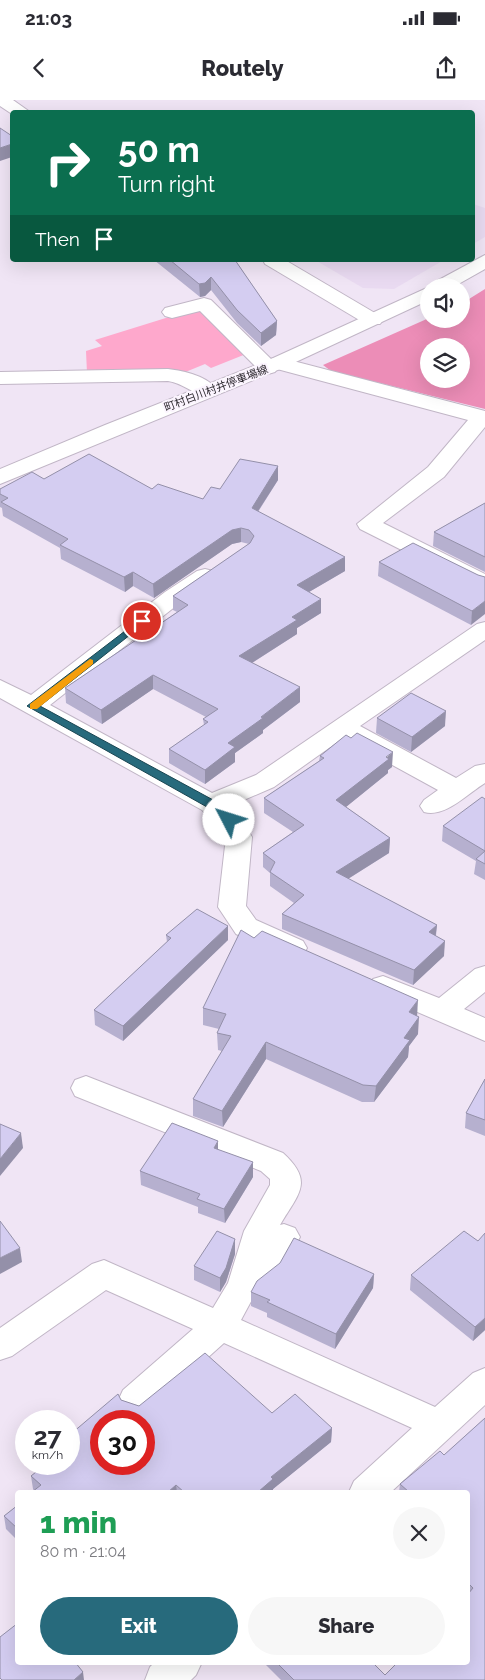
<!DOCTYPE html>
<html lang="en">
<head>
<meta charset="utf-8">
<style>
  :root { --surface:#fff; --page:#f7f7f7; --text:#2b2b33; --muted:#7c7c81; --accent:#276a7c }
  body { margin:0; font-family:Raleway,"Noto Sans JP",sans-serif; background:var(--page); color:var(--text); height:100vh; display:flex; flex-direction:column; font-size:19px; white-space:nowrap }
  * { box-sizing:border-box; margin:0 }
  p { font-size:16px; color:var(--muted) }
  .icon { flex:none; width:28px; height:28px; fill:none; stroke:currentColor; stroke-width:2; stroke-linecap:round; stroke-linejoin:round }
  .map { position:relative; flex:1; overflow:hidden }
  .side { position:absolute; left:15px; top:1390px; width:455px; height:175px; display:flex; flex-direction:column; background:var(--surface); border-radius:5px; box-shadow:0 5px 20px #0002 }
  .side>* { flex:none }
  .top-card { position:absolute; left:10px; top:10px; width:465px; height:152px; border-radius:5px; box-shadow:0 5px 20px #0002; background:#0b6e4f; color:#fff; overflow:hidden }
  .buttons { position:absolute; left:420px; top:178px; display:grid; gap:10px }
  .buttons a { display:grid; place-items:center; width:50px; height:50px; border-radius:50%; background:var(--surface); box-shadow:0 5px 20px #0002; font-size:25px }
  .speed { position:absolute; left:15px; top:1310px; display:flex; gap:10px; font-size:25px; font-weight:700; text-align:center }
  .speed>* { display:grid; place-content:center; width:65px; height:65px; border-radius:50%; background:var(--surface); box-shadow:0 5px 20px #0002; line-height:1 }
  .speed small { font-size:12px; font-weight:400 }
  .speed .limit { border:8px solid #d22; background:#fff; color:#111 }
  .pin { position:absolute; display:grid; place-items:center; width:42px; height:42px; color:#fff; margin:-21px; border:2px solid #fff; border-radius:50%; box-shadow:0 1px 5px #0007 }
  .me { position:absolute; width:55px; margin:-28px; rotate:310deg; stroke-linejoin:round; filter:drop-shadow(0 0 4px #0008) }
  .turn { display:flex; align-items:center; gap:18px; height:105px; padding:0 25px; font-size:22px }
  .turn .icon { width:65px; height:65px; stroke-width:2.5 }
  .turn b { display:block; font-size:35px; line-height:42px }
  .then { display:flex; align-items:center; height:48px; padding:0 25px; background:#0003; gap:10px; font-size:19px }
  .round { display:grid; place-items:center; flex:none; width:52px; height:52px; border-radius:26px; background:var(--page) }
  .overview { display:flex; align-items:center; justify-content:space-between; height:85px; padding:0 25px }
  h1 { font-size:30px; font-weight:800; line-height:38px; color:#1e9e55 }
  .primary-button { display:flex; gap:10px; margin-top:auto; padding:10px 25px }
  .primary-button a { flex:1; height:58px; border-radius:30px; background:var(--accent); color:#fff; font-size:20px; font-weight:800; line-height:58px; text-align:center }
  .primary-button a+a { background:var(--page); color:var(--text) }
  .status { display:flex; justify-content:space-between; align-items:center; height:35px; padding:0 25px; background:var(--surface); direction:ltr }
  .status svg { height:14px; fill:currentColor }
  header { display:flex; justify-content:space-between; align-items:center; height:65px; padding:0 25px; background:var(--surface); font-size:22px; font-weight:800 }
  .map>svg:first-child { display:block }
  .built { fill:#e9daf1 }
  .green { fill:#fea8cc }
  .forest { fill:#ec8db7; fill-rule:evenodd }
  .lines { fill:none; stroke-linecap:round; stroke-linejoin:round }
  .minor-casing { stroke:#c1b6c6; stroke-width:2 }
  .major-casing { stroke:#c1b6c6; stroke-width:2 }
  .minor { fill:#fff; fill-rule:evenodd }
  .major { fill:#fff; fill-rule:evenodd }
  .wall { fill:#b6b0cf }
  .shaded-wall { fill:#9490a9 }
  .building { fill:#d4cdf1; stroke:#9490a9; fill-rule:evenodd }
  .route { fill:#276a7c; stroke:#194551 }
  .slow { fill:#f59e0b }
  .labels { text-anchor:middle; stroke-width:4; stroke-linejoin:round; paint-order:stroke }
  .far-street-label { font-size:11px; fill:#2c282e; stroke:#fbf4fe }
</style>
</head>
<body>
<div class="status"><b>21:03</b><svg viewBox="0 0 49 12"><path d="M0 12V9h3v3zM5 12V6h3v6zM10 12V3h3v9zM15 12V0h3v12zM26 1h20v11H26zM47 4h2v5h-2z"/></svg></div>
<header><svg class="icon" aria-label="back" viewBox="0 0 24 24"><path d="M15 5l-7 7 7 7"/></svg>Routely<svg class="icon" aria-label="share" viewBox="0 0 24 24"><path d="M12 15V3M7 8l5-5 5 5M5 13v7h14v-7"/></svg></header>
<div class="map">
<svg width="485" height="1580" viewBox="0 0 485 1580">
  <rect width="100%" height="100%" fill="#f0e5f5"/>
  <g class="built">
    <polygon points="473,104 485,108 485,137 473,144"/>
    <polygon points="315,160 444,160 394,189 363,188"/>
  </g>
  <polygon class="green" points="198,208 246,254 211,268 205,264 183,273 87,273 86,251 102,246 95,240"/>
  <path class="forest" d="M485,189v120l-154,-38 -8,-6 106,-47 32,1v-15zM429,246h32v33h-32z"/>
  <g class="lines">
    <g class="minor-casing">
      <g id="minor">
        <polygon points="0,0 13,0 30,12 12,14 0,6"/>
        <polygon points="263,160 285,160 380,216 383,220 380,224 366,224 265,164"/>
        <polygon points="204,198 211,200 271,259 278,257 485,311 485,327 444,377 383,423 485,474 485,490 477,488 360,429 357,424 428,367 468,320 277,269 275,272 268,274 261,272 200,211 172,218 165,216 162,212 165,208"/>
        <path d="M168,269c17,2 40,7 50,22l-3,4c-17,5 -30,-12 -47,-14l-168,3v-12z"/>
        <path d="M205,469l8,2 4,5 -4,5 -32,21 -131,103 162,88 44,-18 221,-151 8,-2v18l-125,86 96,52 19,-12 10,-2v19c-18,11 -40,35 -61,29l-4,-6 4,-6 14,-10 -95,-52 -69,49 -44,19 8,8 14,23 -6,69 10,14 47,21 4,7 -4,7 -10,3 -10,-3 -47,-21 -18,-27 8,-70 -7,-11 -17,-16 -202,-112v-18l31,15 134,-103 32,-21z"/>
        <polygon points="485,866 485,892 464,909 485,918 485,941 373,893 369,886 373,879 383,876 439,898 475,869"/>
        <path d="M86,976l197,77c32,29 15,41 -3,72l4,-1 11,4 5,9 -22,39 -23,18 -14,26 194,87 38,-34 12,-5v37l-94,87h-42l5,-11 58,-53 -188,-85 -77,69 -12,4 -12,-4 -5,-11 5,-11 70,-61 -87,-39 -94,66 -12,4v-32l92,-64 12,-4 109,48 15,-25 16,-52 26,-46v-6l-9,-8 -186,-75 -4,-8 4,-8z"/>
        <polygon points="155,1562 202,1562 196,1575 191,1580 145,1580 150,1567"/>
      </g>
    </g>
    <g class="major-casing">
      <g id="major">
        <polygon points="485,155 485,169 455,186 432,186 435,182"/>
        <polygon points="429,187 429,200 285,267 0,384 0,369 105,325 271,259"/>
      </g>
    </g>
    <use href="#minor" class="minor"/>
    <use href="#major" class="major"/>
  </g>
  <g class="wall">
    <polygon points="154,160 235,160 277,221 276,235 261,246 237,223 211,190 205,196 200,197"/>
    <polygon points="278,366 278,380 258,412 345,457 345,471 309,492 321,513 297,528 297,534 252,563 300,602 263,630 263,633 235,653 235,662 205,684 169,663 169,649 204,625 203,619 206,617 153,589 102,624 66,603 65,588 177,512 173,510 173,496 249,444 241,442 232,444 154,498 133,486 125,492 61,459 60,448 3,416 2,408 0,407 0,389 44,379 152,389 203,399 220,389"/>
    <polygon points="485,403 485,472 433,446 434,432"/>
    <polygon points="379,462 478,475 471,525 378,476"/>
    <polygon points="377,618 445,626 411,652 376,633"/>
    <polygon points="320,656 392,667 388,670 388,673 346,707 390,738 389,753 348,779 437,825 436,836 444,856 413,885 282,829 282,814 294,803 270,786 270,773 263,767 263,753 293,732 264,713 264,698 319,661"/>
    <polygon points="485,699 485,780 474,774 476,761 442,741 443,726"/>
    <polygon points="166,835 228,840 123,941 95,925 94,910 167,842"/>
    <polygon points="254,838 417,916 418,934 409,946 408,957 374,1002 362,1002 266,959 223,1027 193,1016 193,999 222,951 218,950 217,933 219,929 203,925 203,908"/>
    <polygon points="485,979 485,1036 465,1028 466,1013"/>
    <polygon points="218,1049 253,1077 225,1123 198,1113 198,1107 141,1085 140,1071"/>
    <polygon points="235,1139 235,1154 226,1182 220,1192 194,1180 194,1166"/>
    <polygon points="374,1174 373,1188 335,1249 267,1217 267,1213 251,1206 251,1192"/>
    <polygon points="411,1175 485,1230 473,1241 410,1190"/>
    <polygon points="121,1300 139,1306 272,1313 332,1328 331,1342 273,1389 273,1392 32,1392 34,1391 33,1389 31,1376 73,1341 72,1333"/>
    <polygon points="485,1318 485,1580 281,1580 263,1562 372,1562 385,1575 468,1562 468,1392 399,1392 400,1384 444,1355"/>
    <polygon points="18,1405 18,1441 6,1429 4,1416"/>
  </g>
  <g class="shaded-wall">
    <polygon points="12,44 12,57 0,61 0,48"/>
    <polygon points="211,177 211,190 205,196 200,197 199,184"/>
    <polygon points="277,221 276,235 261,246 261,233"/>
    <polygon points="278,366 278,380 251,422 252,408"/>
    <polygon points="241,428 241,442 232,444 154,498 153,484 232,430"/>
    <polygon points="345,457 345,471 297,499 297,485"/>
    <polygon points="133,472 133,486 125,492 124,477"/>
    <polygon points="321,499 321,513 297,528 297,534 239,571 239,556 292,517"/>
    <polygon points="485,501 485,514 471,525 472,511"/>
    <polygon points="153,575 153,589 102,624 101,610"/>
    <polygon points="300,587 300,602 263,630 263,633 235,653 235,662 205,684 205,670 228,643"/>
    <polygon points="446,611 445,626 411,652 412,637"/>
    <polygon points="393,652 392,667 388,670 388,673 336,715 336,700"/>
    <polygon points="390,738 389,753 335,787 336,772"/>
    <polygon points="437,825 435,840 429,832"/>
    <polygon points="228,826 228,840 123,941 123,926"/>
    <polygon points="445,841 444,856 413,885 414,870"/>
    <polygon points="418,900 417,917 409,912"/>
    <polygon points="419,917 418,934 409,946 408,957 374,1002 376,986 404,938"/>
    <polygon points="266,942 266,959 223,1027 222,1011"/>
    <polygon points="21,1033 23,1048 0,1076 0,1059"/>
    <polygon points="218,1041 218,1056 214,1048"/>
    <polygon points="253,1062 253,1077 225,1123 224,1109"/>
    <polygon points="235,1139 235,1154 226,1182 220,1192 220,1178"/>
    <polygon points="20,1148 22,1162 0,1174 0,1158"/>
    <polygon points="374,1174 373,1188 335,1249 336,1234"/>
    <polygon points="485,1218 485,1230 473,1241 475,1227"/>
    <polygon points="332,1328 331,1342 273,1389 273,1392 258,1392 271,1377"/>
    <polygon points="176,1385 177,1392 168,1392"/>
    <polygon points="83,1572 84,1580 74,1580"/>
  </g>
  <g class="building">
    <polygon points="0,28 12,36 12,44 0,48"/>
    <polygon points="170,160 235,160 277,221 261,233 237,210 211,177 205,183 199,184"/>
    <polygon points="89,354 152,389 158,384 203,399 211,387 220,389 240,359 278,366 252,408 345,457 297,485 321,499 292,517 297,520 239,556 300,587 261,617 263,618 228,643 235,647 205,670 169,649 208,622 203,619 218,609 153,575 101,610 65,588 188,505 173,496 250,443 254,436 249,430 241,428 232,430 153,484 133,472 124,477 60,445 68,439 1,402 8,398 0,394 0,389 32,372 44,379"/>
    <polygon points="485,403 485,457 434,432"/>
    <polygon points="413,443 478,475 485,477 485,501 472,511 379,462"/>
    <polygon points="411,593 446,611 412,637 377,618"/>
    <polygon points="357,633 393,652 386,657 389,659 336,700 390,738 336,772 437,825 429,832 445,841 414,870 282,814 304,795 270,772 275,762 263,753 304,725 264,698 324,658 320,656 346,635 351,638"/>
    <polygon points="482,697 485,699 485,751 443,726"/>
    <polygon points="485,751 485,764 476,759"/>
    <polygon points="197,809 228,826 123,926 94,910 171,838 166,835"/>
    <polygon points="241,830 254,838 262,831 418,900 409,912 419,917 404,938 410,940 376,986 363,985 266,942 222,1011 193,999 231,936 217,933 226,914 203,908"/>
    <polygon points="485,979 485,1020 466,1013"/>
    <polygon points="172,1023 218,1041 214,1048 253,1062 224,1109 197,1099 200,1094 140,1071"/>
    <polygon points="0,1024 21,1033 0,1059"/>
    <polygon points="0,1121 20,1148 0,1158"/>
    <polygon points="217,1131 235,1139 226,1168 220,1178 194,1166"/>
    <polygon points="464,1131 478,1141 485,1133 485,1218 475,1227 411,1175"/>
    <polygon points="294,1138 374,1174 336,1234 267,1202 270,1200 251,1192 257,1181 280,1163"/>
    <path d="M205,1253l67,60 23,-19 37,34 -61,49 2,2 -15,13h-74l-8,-7 -8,7h-136l9,-7 -10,-9 15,-12h23v-19l8,-7 -5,-5 46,-39 3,6 18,6zM101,1321h43v43h-43z"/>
    <polygon points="485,1318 485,1580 294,1580 276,1562 372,1562 385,1575 398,1562 468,1562 468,1494 473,1488 468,1483 468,1392 409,1392 400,1384 440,1351 444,1355"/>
    <polygon points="18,1405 18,1429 4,1416"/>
    <polygon points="18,1523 18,1562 75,1562 83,1572 74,1580 2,1580 0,1578 0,1537"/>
  </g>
  <polygon class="route" points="142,518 147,521 145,523 40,606 215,701 233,717 233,722 225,722 207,707 27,606"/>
  <polygon class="slow" points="90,559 93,560 93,564 37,609 30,609 30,604"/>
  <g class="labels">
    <g class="far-street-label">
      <text transform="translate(216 288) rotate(-21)" y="4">町村白川村井停車場線</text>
    </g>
  </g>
</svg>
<div class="buttons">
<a><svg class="icon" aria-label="sound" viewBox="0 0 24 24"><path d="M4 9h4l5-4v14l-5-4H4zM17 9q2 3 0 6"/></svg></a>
<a><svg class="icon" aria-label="layers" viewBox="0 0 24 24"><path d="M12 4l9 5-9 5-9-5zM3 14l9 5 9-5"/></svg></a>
</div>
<div class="speed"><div>27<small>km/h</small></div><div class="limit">30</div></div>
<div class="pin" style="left:142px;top:521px;background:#d93025"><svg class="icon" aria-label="arrive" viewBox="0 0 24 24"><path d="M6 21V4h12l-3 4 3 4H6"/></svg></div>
<svg class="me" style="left:229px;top:720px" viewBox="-20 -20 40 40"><circle r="19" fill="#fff"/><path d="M0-13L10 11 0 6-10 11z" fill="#276a7c"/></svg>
<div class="top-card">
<div class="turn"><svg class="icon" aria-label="right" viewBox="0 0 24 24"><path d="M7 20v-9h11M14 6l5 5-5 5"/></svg><div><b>50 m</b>Turn right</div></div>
<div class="then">Then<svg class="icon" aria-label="arrive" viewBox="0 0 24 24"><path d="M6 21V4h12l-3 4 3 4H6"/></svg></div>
</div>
<section class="side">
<div class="overview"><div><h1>1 min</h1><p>80 m · 21:04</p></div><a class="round"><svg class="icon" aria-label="close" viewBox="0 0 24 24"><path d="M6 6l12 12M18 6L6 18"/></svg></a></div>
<div class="primary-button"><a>Exit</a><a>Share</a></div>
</section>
</div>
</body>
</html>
